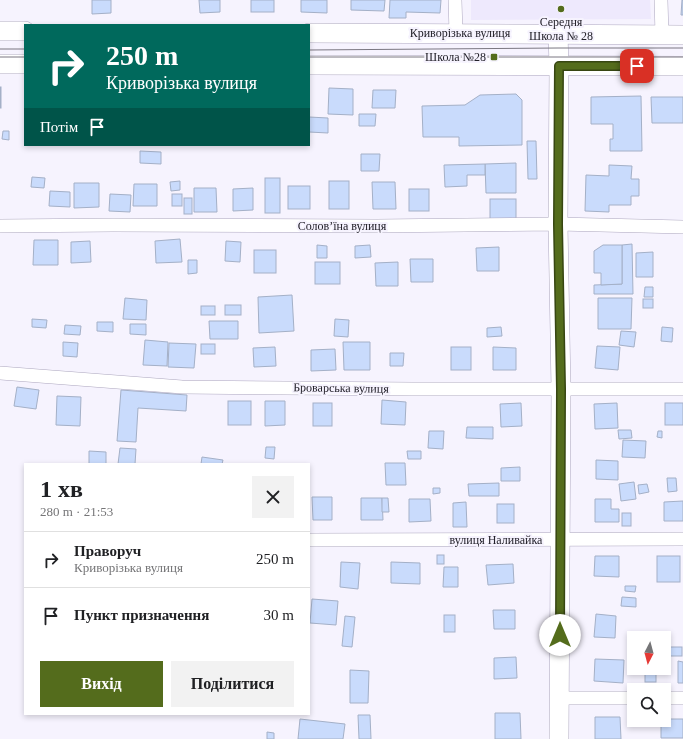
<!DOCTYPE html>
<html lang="uk">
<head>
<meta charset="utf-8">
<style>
  :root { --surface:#fff; --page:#f2f2f2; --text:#202124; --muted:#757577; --line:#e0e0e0; --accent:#546c1c }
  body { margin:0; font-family:Georgia,serif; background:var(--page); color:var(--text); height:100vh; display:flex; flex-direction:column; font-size:15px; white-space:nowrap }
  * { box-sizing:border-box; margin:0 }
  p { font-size:13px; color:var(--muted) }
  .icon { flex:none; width:22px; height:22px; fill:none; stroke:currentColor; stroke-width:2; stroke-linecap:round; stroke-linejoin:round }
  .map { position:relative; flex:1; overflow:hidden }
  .drawer { position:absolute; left:24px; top:463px; width:286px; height:252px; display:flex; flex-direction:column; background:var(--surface); border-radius:0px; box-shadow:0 2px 6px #0003 }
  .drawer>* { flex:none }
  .top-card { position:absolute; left:24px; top:24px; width:286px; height:122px; border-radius:0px; box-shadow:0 2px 6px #0003; background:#00695c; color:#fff; overflow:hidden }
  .needle { width:26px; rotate:186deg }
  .fabs { position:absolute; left:627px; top:631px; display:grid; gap:8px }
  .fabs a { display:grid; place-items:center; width:44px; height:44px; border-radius:0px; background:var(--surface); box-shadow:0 2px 6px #0003; font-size:20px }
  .pin { position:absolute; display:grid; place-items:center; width:34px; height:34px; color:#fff; margin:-17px; border-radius:8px; box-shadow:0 2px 6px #0006 }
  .me { position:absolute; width:44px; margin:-22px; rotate:0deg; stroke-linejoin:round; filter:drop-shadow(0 0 3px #0008) }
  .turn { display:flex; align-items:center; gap:14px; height:84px; padding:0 16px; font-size:18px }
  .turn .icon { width:52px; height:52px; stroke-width:2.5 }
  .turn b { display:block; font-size:28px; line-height:34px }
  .then { display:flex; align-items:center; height:38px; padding:0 16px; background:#0003; gap:8px; font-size:15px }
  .round { display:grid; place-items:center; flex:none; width:42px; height:42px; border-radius:0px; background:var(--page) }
  .headline { display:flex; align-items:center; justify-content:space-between; height:68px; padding:0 16px }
  h1 { font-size:24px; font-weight:800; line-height:30px }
  .cta { display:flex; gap:8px; margin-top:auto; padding:8px 16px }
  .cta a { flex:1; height:46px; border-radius:0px; background:var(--accent); color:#fff; font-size:16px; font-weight:800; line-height:46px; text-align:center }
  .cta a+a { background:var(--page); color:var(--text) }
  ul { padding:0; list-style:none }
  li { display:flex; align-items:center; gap:12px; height:56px; padding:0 16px; border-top:1px solid var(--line) }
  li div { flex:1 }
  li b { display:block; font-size:15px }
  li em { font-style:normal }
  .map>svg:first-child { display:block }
  .built { fill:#eee9fd }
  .building { fill:#c9dbfc; stroke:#a4b0c7 }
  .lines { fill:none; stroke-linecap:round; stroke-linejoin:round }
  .minor-casing { stroke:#ada7bf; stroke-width:14 }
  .secondary-casing { stroke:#ada7bf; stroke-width:20 }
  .minor { stroke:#fff; stroke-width:13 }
  .secondary { stroke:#fff; stroke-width:19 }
  .tram { stroke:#7a7781; stroke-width:1 }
  .route-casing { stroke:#374612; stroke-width:10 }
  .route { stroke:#546c1c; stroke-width:7 }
  .poi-dot { fill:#546c1c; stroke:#f6f3fe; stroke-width:1.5 }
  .labels { text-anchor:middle; stroke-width:4; stroke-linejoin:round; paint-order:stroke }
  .poi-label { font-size:12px; fill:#222029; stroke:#f6f3fe }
  .street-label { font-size:12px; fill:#222029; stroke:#f6f3fe }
</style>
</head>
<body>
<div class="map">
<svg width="683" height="739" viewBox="0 0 683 739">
  <rect width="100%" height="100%" fill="#f6f3fe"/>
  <polygon class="built" points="471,0 650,0 651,19 471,20"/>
  <g class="building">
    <polygon points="92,0 111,0 111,13 92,14"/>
    <polygon points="199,0 220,0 220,12 200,13"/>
    <rect x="251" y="0" width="23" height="12"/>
    <polygon points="301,0 327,0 327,13 301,12"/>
    <polygon points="351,0 385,0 384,11 351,10"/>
    <polygon points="390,0 441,0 440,13 406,12 406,18 389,18"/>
    <polygon points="682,0 683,0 683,15 681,15"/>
    <rect x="0" y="87" width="1" height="21"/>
    <polygon points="329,88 353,89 353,115 328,114"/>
    <polygon points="373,90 396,90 395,108 372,108"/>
    <polygon points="516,94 522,100 522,145 459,146 459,137 423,137 422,106 465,105 480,95"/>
    <polygon points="641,96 642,151 610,151 610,139 613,139 613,124 591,124 591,97"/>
    <polygon points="651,97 683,97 683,123 652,123"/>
    <polygon points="359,114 376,114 375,126 359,126"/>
    <polygon points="309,117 328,118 328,133 309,132"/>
    <polygon points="3,131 9,131 9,140 2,139"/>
    <polygon points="527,141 536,141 537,179 528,179"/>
    <polygon points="140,151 161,152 161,164 140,163"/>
    <polygon points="361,154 380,154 379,171 361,171"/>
    <polygon points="516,163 516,193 486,193 485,164"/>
    <polygon points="485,164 485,175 467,175 467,186 445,187 444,165"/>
    <polygon points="609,165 632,166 631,179 639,179 639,196 631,196 631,205 609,205 609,212 585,211 586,175 609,176"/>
    <polygon points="32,177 45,178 44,188 31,187"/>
    <rect x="265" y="178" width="15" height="35"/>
    <polygon points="180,181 180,190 171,191 170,182"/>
    <rect x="329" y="181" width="20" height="28"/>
    <polygon points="372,182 395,182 396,209 373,209"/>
    <polygon points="74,183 99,183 99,207 74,208"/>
    <polygon points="134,184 157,184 157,206 133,206"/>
    <rect x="288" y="186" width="22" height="23"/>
    <polygon points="194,188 216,188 217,212 194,212"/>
    <polygon points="253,188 253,210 233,211 233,189"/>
    <rect x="409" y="189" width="20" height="22"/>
    <polygon points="50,191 70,192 70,207 49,206"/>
    <polygon points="110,194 131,195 130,212 109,211"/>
    <rect x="172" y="194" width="10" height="12"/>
    <rect x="184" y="198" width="8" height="16"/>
    <rect x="490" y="199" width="26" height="20"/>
    <polygon points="180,239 182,262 156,263 155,241"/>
    <polygon points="34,240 58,240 58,265 33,265"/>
    <polygon points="90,241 91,262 71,263 71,242"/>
    <polygon points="226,241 241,242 240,262 225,261"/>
    <polygon points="632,244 633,294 594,294 594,285 622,284 622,245"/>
    <polygon points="317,245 327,246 327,258 317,258"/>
    <polygon points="370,245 371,257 355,258 355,246"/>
    <polygon points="603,245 622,245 622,284 601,285 601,273 594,273 594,251"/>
    <polygon points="499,247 499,271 477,271 476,248"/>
    <rect x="254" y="250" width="22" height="23"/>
    <polygon points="653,252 653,277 636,277 636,253"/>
    <polygon points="410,259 433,259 433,282 411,282"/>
    <polygon points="188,260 197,260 197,273 188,274"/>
    <rect x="315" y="262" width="25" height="22"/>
    <polygon points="398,262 398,286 376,286 375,263"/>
    <polygon points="645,287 653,287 653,297 644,297"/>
    <polygon points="292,295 294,331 259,333 258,297"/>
    <polygon points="125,298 147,300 146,320 123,319"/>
    <polygon points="598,298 632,298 631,329 598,329"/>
    <rect x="643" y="299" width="10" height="9"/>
    <rect x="225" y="305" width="16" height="10"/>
    <rect x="201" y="306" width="14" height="9"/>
    <polygon points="32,319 47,320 46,328 32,327"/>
    <polygon points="335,319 349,320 348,337 334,336"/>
    <polygon points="209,321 238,321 238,339 210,339"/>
    <polygon points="97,322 113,322 113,332 97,331"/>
    <polygon points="130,324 146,324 146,335 130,334"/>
    <polygon points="65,325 81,326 80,335 64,334"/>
    <polygon points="501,327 502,336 487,337 487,328"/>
    <polygon points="662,327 673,328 672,342 661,341"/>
    <polygon points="621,331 636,332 634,347 619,345"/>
    <polygon points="145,340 168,342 167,366 143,365"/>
    <polygon points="63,342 78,343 77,357 63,356"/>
    <polygon points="343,342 370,342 370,370 344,370"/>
    <polygon points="169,343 196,344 194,368 168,367"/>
    <rect x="201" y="344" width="14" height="10"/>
    <polygon points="597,346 620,347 618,370 595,368"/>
    <polygon points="275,347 276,366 254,367 253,348"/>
    <rect x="451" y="347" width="20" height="23"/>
    <polygon points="493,347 516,348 516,370 493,370"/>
    <polygon points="335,349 336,370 311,371 311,350"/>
    <polygon points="390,353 404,353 403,366 390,366"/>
    <polygon points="17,387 39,390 36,409 14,406"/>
    <polygon points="121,390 187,395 186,411 138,408 136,442 117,441"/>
    <polygon points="57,396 81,397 80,426 56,425"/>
    <polygon points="382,400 406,402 405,425 381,424"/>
    <rect x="228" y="401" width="23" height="24"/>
    <polygon points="265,401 285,401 285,425 265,426"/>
    <rect x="313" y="403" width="19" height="23"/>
    <polygon points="521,403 522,426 501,427 500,404"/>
    <polygon points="617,403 618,428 595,429 594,404"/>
    <rect x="665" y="403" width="18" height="22"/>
    <polygon points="467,427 493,427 493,439 466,438"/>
    <polygon points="618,430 631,430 632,438 619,439"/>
    <polygon points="429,431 444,431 443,449 428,448"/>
    <polygon points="658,431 662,431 662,438 657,437"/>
    <polygon points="623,440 646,441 645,458 622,457"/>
    <polygon points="266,447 275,447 274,459 265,458"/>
    <polygon points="120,448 136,449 135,464 118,464"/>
    <polygon points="89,451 106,452 106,464 89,464"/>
    <polygon points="407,451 421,451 421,459 408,459"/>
    <polygon points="202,457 223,460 222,464 201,464"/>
    <polygon points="596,460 618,461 618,480 596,479"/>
    <polygon points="385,463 405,463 406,485 386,485"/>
    <polygon points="520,467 520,481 501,481 501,468"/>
    <polygon points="667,478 676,478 677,491 668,492"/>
    <polygon points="634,482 636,499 621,501 619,484"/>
    <polygon points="499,483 499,496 469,496 468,484"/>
    <polygon points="647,484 649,492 639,494 638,485"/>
    <polygon points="433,488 440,488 440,493 433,494"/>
    <polygon points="312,497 332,497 332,520 313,520"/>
    <polygon points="361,498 382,498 383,520 361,520"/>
    <polygon points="382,498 388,498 389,512 382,512"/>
    <polygon points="409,499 430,499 431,521 409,522"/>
    <polygon points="595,499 611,499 611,509 619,509 619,522 595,522"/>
    <polygon points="683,501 683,521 664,521 664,502"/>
    <polygon points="466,502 467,527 453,527 453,503"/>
    <rect x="497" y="504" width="17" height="19"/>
    <rect x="622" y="513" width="9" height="13"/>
    <rect x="437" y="555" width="7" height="9"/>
    <polygon points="595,556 619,556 619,577 594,576"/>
    <rect x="657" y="556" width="23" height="26"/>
    <polygon points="341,562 360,563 358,589 340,587"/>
    <polygon points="391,562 420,563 420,584 391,583"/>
    <polygon points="513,564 514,583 488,585 486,565"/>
    <polygon points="444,567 458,567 458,587 443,587"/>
    <polygon points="625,586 636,586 635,592 625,591"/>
    <polygon points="622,597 636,598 636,607 621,606"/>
    <polygon points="312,599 338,601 336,625 310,623"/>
    <polygon points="493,610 515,610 515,629 494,629"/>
    <polygon points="596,614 616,616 615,638 594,637"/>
    <rect x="444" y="615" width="11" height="17"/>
    <polygon points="345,616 355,617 352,647 342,646"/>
    <rect x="664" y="647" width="18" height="9"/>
    <polygon points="516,657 517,678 494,679 494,658"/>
    <polygon points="595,659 624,660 623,683 594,681"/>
    <polygon points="678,661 683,662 683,683 678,683"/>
    <rect x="645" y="668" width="11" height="14"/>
    <polygon points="350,670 369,671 368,703 350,703"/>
    <polygon points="495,713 520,713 521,739 495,739"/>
    <polygon points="358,715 370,715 371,739 359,739"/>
    <polygon points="595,717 620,717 621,739 595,739"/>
    <polygon points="300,719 345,724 343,739 298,739"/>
    <polygon points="664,719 683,719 683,738 661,738 661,720 664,720"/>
    <polygon points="267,732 274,733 274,739 267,739"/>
  </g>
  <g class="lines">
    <g class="minor-casing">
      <g id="minor">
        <polyline points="455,0 456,33"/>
        <polyline points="661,0 662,35"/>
        <polyline points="0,226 113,225 377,226 558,224 683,227"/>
        <polyline points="0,373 182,387 412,389 683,389"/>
        <polyline points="309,540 683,539"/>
        <polyline points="559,698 634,698"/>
        <polyline points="664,698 683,698"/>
      </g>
    </g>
    <g class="secondary-casing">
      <g id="secondary">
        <polyline points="0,31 25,31"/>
        <polyline points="309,33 683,35"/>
        <polyline points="558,34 559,66 558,224 561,389 559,739"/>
        <polyline points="0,64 25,64"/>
        <polyline points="309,65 683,66"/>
      </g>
    </g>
    <use href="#minor" class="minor"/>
    <use href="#secondary" class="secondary"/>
    <g class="tram">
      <polyline points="0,49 25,49"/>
      <polyline points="309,50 558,48 683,48"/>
      <polyline points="0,57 25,57"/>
      <polyline points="309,57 683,57"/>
    </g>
  </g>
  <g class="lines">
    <g class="route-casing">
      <polyline id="route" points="560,635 561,389 558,224 559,66 637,66"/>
    </g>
    <use href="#route" class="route"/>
  </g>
  <g class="poi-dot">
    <circle cx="561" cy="9" r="4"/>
    <rect x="490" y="53" width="8" height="8" rx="2"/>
  </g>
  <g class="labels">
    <g class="poi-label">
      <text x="561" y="26">Середня<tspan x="561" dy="14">Школа № 28</tspan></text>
      <text x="486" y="61" text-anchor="end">Школа №28</text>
    </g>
    <g class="street-label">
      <text x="460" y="37">Криворізька вулиця</text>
      <text x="342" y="230">Соловʼїна вулиця</text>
      <text transform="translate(341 388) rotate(1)" y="4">Броварська вулиця</text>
      <text x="496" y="544">вулиця Наливайка</text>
    </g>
  </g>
</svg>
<div class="fabs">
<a><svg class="needle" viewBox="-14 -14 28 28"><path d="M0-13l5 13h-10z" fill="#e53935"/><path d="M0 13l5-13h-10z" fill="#757577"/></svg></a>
<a><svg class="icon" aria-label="search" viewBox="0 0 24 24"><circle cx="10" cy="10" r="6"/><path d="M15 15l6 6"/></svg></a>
</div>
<div class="pin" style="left:637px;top:66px;background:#d93025"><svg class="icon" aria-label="arrive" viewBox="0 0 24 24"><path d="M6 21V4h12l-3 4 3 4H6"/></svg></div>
<svg class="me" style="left:560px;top:635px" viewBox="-20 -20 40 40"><circle r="19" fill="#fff"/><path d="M0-13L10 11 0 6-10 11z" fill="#546c1c"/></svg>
<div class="top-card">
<div class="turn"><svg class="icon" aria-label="right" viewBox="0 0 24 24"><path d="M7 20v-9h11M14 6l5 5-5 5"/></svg><div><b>250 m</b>Криворізька вулиця</div></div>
<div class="then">Потім<svg class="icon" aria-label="arrive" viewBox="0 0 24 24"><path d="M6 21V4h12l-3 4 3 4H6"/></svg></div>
</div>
<section class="drawer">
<div class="headline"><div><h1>1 хв</h1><p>280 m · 21:53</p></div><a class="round"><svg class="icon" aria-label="close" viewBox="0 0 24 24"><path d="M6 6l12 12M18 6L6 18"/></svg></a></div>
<ul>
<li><svg class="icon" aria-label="right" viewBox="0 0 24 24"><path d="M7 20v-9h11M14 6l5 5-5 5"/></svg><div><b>Праворуч</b><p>Криворізька вулиця</p></div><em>250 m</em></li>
<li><svg class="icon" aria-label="arrive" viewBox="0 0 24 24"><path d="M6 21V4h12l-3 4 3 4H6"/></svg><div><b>Пункт призначення</b></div><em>30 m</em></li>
</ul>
<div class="cta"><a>Вихід</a><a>Поділитися</a></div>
</section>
</div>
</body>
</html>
